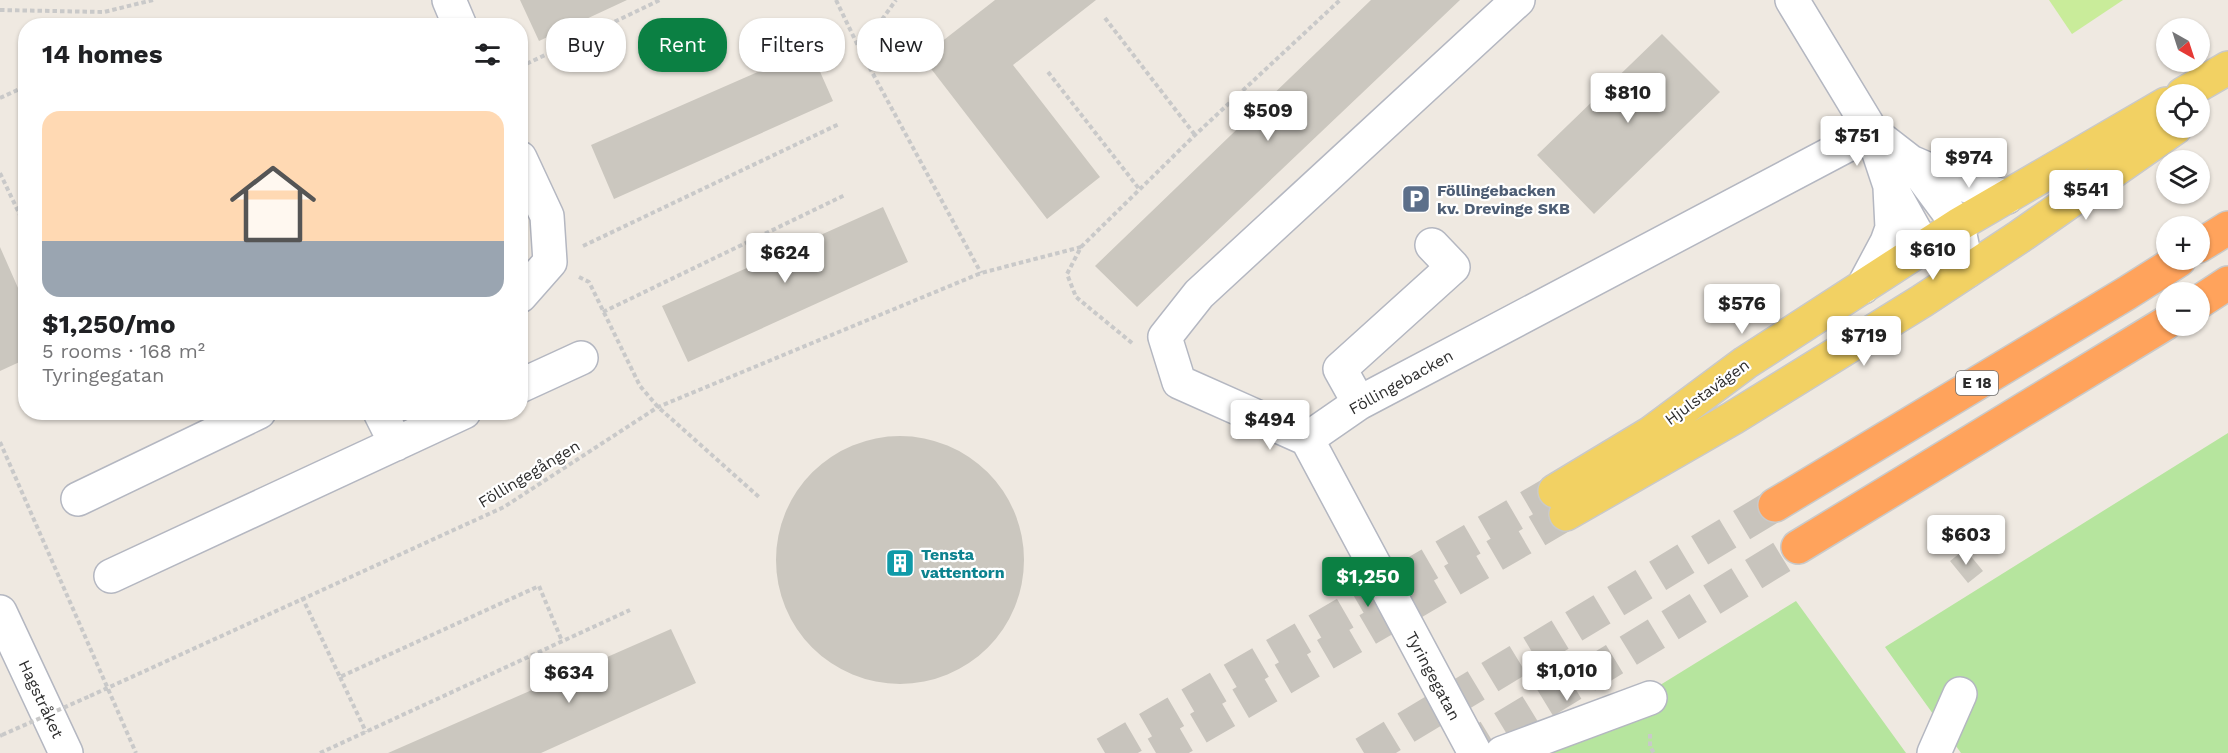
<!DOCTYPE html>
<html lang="en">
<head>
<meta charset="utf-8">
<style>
  :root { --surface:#fff; --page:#f2f2f2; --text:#202124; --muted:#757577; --accent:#0b8043 }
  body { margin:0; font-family:"Work Sans",sans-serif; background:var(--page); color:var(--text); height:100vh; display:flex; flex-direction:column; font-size:22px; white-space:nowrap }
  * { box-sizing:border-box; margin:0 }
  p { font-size:20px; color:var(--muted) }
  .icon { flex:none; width:33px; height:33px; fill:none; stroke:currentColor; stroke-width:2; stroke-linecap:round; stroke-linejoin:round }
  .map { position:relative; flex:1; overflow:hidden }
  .details { position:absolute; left:18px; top:18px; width:510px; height:402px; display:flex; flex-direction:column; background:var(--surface); border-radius:24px; box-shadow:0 2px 4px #0004 }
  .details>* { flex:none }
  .guide { position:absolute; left:546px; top:18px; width:570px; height:54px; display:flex; gap:12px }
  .needle { width:39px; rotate:141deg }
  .controls { position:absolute; left:2156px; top:18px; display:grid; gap:12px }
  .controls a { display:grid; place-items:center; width:54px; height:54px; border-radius:50%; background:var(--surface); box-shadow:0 2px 4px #0004; font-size:30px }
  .price { position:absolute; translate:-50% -51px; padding:0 14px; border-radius:6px; background:#fff; color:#222; font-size:20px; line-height:39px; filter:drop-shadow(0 2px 3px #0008) }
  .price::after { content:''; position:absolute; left:50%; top:36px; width:18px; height:14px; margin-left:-9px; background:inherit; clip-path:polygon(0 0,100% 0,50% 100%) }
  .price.active { background:var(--accent); color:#fff }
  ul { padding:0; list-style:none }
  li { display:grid; align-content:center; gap:12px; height:318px; padding:0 24px }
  li span { display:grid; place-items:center; height:186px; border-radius:18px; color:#555 }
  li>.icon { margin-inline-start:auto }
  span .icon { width:108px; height:108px; fill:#fffc; stroke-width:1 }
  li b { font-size:26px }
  h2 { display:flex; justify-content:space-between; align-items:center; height:72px; padding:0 24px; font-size:26px }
  .pill { padding:0 21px; border-radius:24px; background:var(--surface); box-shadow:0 2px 4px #0004; font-size:21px; line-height:54px }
  .pill.active { background:var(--accent); color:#fff }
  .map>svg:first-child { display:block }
</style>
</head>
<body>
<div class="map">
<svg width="2228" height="753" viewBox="0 0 2228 753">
  <rect width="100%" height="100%" fill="#efe9e1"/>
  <path fill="#b6e59e" d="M2228 433V753H1961L1885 647Z
    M1796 601 1906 753H1550Z"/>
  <path fill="#c9ec9a" d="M2049 0H2123L2072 34Z"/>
  <path fill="#cbc7bf" d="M520 0H627L539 41Z
    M995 0H1096L1013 65 1100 177 1047 219 922 57Z
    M1371 0H1460L1137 307 1095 266Z
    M1662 34 1720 92 1594 214 1537 155Z
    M810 49 833 101 614 199 591 145Z
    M883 207 908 262 688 362 662 306Z
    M0 247 26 306V359L0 371Z
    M776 560a124 124 0 1 1 248 0a124 124 0 1 1-248 0Z
    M1965 549 1983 571 1968 583 1950 561Z
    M671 629 696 683 541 753H388Z"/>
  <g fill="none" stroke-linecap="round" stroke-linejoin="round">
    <path stroke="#c8c4bd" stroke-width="33" stroke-dasharray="33 16" stroke-linecap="butt" d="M1105 753 1555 491
      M1156 753 1566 514"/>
    <path stroke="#c8c4bd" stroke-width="33" stroke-dasharray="33 16" stroke-linecap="butt" d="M1364 753 1775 505
      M1461 753 1798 547"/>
    <g stroke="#b4b7c1" stroke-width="36">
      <path id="minor" d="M449 0 460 26
        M1518 0 1199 294 1165 337 1179 382 1307 439 1359 403 1872 132
        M1792 0 1872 132 1890 186 1924 247 1967 271
        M1872 132 1912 163 1958 225 1964 254
        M520 158 547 216 550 262 520 296
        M1913 163 1964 185 2007 197
        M1863 287 1887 242 1892 228 1890 188
        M520 386 581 358
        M1359 403 1340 369 1453 267 1432 245
        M380 412 396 444
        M1307 439 1475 753
        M78 499 259 412
        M111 576 464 412
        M0 612 66 753
        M1502 753 1650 698
        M1934 753 1960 694"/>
    </g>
    <g stroke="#c9c9c9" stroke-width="36">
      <path id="major" d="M2183 94 2228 68
        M1555 491 1651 433 1745 363 1958 225 2166 104
        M1566 514 1733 418 1922 301 2019 237 2175 128"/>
    </g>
    <g stroke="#c9c9c9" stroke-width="36">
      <path id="highway" d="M2199 246 2228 228
        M2199 302 2228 283
        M1775 505 2127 293 2179 260
        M1798 547 2166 323"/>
    </g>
    <path stroke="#c9c9c9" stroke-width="4" stroke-dasharray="4.5 3" stroke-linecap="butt" d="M836 0 860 50 981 273
      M0 10 104 12 153 0
      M1105 18 1195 135
      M860 50 896 0
      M520 67 660 0
      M1048 72 1140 190
      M0 98 26 86
      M0 173 26 228
      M583 246 839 124
      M579 277 589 282 640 386 658 407 759 497
      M603 312 845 195
      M1132 343 1076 297 1067 274 1081 247 1195 135 1340 0
      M0 442 136 753
      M302 597 340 677 539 586 562 641
      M340 677 366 732
      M90 696 504 507 658 407 981 273 1081 247
      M1650 734V747L1654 753
      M0 736 2 735
      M320 753 630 610"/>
    <use href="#minor" stroke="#fff" stroke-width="33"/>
    <use href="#major" stroke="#f2d163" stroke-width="33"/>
    <use href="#highway" stroke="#ffa35c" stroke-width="33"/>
    <path stroke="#c9c9c9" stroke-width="4" stroke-dasharray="4.5 3" stroke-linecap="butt" d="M2 735 90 696"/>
  </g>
  <defs>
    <g id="parking-square" transform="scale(1.5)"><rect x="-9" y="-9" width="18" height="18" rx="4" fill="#5c6f8a" stroke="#fff"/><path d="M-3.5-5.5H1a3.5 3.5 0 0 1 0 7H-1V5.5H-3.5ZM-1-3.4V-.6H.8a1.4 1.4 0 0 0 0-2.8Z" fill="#fff"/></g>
    <g id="building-square" transform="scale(1.5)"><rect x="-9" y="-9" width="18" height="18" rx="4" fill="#0f9aa8" stroke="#fff"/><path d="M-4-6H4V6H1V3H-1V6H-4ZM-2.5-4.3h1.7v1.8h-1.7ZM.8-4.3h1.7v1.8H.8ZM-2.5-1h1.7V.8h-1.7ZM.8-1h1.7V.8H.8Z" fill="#fff"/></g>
  </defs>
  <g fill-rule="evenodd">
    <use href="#parking-square" x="1416" y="199"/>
    <use href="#building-square" x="900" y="563"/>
  </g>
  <g text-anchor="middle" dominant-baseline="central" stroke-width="4.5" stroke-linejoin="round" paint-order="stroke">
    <rect fill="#fff" stroke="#6d6d6d" stroke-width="1.5" x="1956" y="371" width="42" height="24" rx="4.5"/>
    <g font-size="15" font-weight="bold" fill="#2e2e2e">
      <text x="1977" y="383">E 18</text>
    </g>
    <g font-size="16" font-weight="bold" fill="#4e5e75" stroke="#fff" text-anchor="start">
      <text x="1437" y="190">Föllingebacken<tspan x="1437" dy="18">kv. Drevinge SKB</tspan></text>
    </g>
    <g font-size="16" fill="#2e2e2e" stroke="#fff">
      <text transform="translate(1401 382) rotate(-29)">Föllingebacken</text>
      <text transform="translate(1707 392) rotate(-36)">Hjulstavägen</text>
      <text transform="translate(529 474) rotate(-31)">Föllingegången</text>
      <text transform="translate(1433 676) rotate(62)">Tyringegatan</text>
      <text transform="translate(41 699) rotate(65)">Hagstråket</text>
    </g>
    <g font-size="16" font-weight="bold" fill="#0d838f" stroke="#fff" text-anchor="start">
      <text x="921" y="554">Tensta<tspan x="921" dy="18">vattentorn</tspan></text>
    </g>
  </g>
</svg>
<div class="controls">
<a><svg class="needle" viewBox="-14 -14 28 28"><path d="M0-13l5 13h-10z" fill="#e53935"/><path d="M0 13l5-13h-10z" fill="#757577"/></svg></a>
<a><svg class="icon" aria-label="locate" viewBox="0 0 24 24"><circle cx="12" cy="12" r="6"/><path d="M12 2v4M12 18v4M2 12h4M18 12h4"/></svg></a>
<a><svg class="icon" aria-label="layers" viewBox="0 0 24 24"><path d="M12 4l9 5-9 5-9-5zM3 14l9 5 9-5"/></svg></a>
<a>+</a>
<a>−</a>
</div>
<b class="price" style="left:1628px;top:124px">$810</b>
<b class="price" style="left:1268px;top:142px">$509</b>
<b class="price" style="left:1857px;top:167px">$751</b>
<b class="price" style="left:1969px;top:189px">$974</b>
<b class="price" style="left:2086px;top:221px">$541</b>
<b class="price" style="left:1933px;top:281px">$610</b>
<b class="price" style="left:785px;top:284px">$624</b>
<b class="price" style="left:1742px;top:335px">$576</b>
<b class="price" style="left:1864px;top:367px">$719</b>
<b class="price" style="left:1270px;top:451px">$494</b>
<b class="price" style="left:1966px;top:566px">$603</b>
<b class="price active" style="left:1368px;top:608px">$1,250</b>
<b class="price" style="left:1567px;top:702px">$1,010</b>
<b class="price" style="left:569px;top:704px">$634</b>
<div class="guide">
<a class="pill">Buy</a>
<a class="pill active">Rent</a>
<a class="pill">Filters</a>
<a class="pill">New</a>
</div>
<section class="details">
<h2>14 homes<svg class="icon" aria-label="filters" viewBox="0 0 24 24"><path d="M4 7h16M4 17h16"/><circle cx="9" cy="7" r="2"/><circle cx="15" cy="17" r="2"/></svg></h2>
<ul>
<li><span style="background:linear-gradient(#ffd9b3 70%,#9aa5b1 0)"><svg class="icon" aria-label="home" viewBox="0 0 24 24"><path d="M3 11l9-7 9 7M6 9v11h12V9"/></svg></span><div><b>$1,250/mo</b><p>5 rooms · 168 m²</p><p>Tyringegatan</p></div></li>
</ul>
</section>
</div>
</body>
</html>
